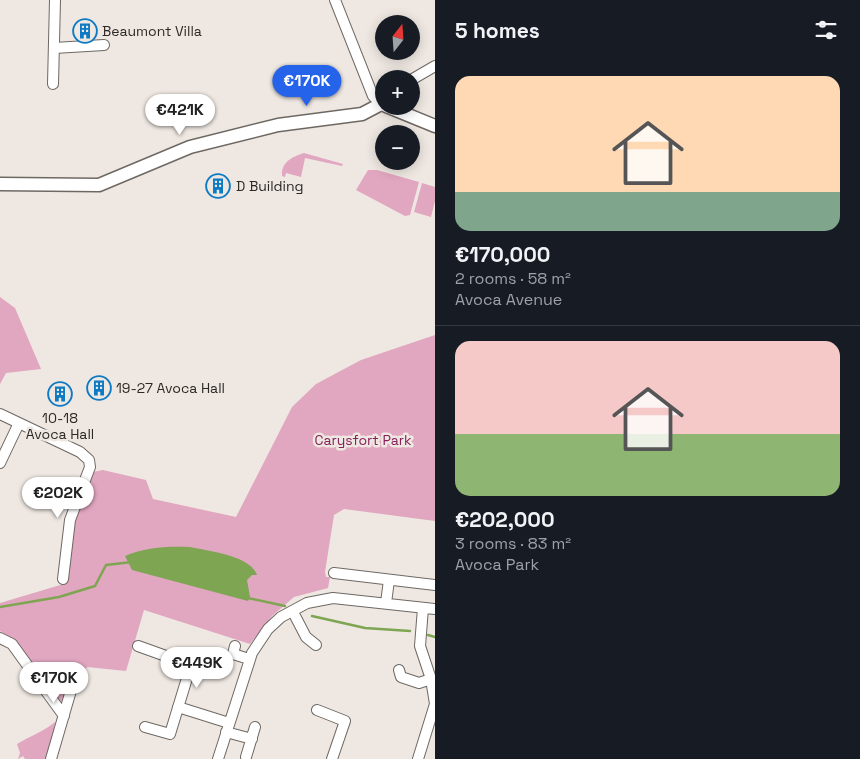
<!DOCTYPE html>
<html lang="en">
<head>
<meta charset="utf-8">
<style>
  :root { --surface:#171b24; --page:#242831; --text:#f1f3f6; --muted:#9ea1a6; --line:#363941; --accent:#2563eb }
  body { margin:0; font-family:"Space Grotesk",sans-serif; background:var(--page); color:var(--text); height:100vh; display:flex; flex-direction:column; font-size:19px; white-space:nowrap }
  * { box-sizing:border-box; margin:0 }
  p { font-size:16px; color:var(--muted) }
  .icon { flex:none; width:28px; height:28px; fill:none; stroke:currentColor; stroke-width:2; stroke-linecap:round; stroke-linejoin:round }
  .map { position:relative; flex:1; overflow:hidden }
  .panel { display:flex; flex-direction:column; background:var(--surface); width:425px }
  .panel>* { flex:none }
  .needle { width:32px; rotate:17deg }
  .buttons { position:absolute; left:375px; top:15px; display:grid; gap:10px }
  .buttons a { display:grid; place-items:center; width:45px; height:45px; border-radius:50%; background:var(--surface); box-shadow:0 2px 12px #0003; font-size:25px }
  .price { position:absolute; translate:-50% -42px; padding:0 11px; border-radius:18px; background:#fff; color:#222; font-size:16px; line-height:32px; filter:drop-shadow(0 1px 2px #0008) }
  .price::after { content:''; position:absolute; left:50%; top:30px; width:15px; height:11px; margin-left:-8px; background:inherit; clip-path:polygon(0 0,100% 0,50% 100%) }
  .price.current { background:var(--accent); color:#fff }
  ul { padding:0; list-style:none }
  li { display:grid; align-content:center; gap:10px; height:265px; padding:0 20px }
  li+li { border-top:1px solid var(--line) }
  li span { display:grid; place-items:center; height:155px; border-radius:15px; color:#555 }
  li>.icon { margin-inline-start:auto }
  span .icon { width:90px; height:90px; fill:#fffc; stroke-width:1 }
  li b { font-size:21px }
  h2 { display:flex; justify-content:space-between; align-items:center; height:60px; padding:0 20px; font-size:21px }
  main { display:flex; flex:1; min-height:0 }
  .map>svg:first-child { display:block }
</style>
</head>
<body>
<main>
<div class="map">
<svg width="435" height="759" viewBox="0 0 435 759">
  <rect width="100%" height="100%" fill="#efe8e2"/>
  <path fill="#e1a6c0" d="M304 153 343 164 342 166 305 158 301 177 286 173 285 177 282 176C281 162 292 157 304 153Z
    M368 170H377L419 182 410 215 405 216 356 190Z
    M422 183 435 187V201L431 217 414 212Z
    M0 297 15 308 41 369 6 373 0 384Z
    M435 335V521L344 509 334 515 325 572 326 577H330L328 588 294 597 272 616 250 644 144 610 126 671 87 667 75 683 64 679 61 689 66 695 64 701H57L17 643 0 631V603L67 583 74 522 93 472 103 470 146 480 153 499 236 517 292 407 316 384 361 360Z
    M55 722 54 732 47 759H25L23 756 18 759 20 753 17 744C30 736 43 732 55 722Z"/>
  <path fill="#7ea552" d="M190 547C209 551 251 556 257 575H252L247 580 250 597 248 601 132 570 125 556C146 547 167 546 190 547Z"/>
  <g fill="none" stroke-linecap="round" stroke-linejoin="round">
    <path stroke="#7ea552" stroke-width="2.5" d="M248 598 285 606
      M0 607 59 597 95 586 106 565 132 562
      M312 616 365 628 410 631
      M428 635 435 637"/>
    <g stroke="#6e6863" stroke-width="12">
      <path id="minor" d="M335 0 373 96 381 104 384 102
        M54 48 104 45
        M411 80 435 66
        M53 84 55 0
        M0 414 80 452 89 460 90 467 70 520 63 579
        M0 463 19 423
        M334 573 435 585
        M386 603 389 580
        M423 608 420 646 431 679
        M293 612 306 637 316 645
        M0 638 12 644 64 716
        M138 646 191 665 170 734 145 727
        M235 646 233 654 249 659
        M399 670 401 677 419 683 431 679 435 704 418 759
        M178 707 229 723
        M317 710 345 721 332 759
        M226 732 252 739
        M246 757 255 727
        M51 759 72 687
        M218 759 252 653 268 629 281 617 307 603 333 598 435 609"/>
    </g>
    <g stroke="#6e6863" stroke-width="15">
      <path id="tertiary" d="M386 106 435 126
        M0 184 99 185 190 147 278 125 362 114 381 104 384 105"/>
    </g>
    <use href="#minor" stroke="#fff" stroke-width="10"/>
    <use href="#tertiary" stroke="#fff" stroke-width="12"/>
  </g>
  <defs>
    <g id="building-ring" transform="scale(1.25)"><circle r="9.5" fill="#efe8e2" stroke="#0d7ac4" stroke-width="1.5"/><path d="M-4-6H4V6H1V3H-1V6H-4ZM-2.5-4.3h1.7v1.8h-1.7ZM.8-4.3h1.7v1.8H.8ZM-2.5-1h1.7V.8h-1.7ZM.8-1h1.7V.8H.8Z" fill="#0d7ac4"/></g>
  </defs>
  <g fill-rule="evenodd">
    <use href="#building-ring" x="85" y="31"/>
    <use href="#building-ring" x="218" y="186"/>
    <use href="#building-ring" x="99" y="388"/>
    <use href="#building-ring" x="60" y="394"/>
  </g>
  <g text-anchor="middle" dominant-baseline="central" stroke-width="5" stroke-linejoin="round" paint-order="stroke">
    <g font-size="14" fill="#2b2826" stroke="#efe8e2" text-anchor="start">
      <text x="102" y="31">Beaumont Villa</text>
      <text x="236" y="186">D Building</text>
      <text x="116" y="388">19-27 Avoca Hall</text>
      <text x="60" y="418" text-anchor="middle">10-18<tspan x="60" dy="16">Avoca Hall</tspan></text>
    </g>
    <g font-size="14" fill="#871f59" stroke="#efe8e2">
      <text x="363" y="440">Carysfort Park</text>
    </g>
  </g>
</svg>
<div class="buttons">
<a><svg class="needle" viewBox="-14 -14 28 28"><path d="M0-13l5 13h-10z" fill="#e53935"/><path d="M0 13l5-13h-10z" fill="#9ea1a6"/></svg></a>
<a>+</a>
<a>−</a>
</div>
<b class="price current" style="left:307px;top:107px">€170K</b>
<b class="price" style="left:180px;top:136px">€421K</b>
<b class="price" style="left:58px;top:519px">€202K</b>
<b class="price" style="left:197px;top:689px">€449K</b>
<b class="price" style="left:54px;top:704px">€170K</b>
</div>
<section class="panel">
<h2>5 homes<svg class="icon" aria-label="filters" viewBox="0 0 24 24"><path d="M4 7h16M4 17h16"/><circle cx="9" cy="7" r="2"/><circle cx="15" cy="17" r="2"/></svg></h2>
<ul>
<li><span style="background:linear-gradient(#ffd9b3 75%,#7fa58c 0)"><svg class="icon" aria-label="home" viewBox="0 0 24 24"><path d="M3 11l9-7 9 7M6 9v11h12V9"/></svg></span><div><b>€170,000</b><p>2 rooms · 58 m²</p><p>Avoca Avenue</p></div></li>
<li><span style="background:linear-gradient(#f6c9c9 60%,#8fb573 0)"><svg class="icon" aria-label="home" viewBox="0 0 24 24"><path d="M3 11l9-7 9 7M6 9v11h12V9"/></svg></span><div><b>€202,000</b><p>3 rooms · 83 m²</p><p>Avoca Park</p></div></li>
</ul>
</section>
</main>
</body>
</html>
